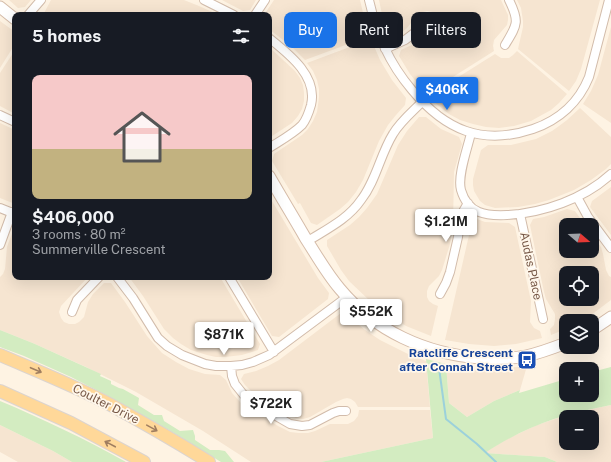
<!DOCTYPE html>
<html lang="en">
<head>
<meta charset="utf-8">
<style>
  :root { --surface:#171b24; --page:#242831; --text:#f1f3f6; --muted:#9ea1a6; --line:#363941; --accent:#1a73e8 }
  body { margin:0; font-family:"Public Sans",sans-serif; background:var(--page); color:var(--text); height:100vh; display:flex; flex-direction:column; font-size:15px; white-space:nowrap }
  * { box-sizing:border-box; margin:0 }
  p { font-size:13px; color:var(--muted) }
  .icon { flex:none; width:22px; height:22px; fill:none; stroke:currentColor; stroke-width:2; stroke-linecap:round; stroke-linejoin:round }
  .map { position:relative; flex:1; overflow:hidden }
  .details { position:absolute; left:12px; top:12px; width:260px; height:268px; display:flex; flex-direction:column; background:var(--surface); border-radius:8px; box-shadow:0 4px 16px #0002 }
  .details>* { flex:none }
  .hud { position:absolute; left:284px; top:12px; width:267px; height:36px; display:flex; gap:8px }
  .needle { width:26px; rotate:109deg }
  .tools { position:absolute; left:559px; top:218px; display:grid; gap:8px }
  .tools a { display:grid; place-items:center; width:40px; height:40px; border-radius:8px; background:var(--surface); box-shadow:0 4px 16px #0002; font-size:20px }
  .price { position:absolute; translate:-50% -34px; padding:0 9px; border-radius:4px; background:#fff; color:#222; font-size:13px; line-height:26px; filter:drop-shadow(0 1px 2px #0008) }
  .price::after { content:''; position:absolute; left:50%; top:24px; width:12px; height:9px; margin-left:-6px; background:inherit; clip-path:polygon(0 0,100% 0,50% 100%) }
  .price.current { background:var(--accent); color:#fff }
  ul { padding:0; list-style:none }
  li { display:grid; align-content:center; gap:8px; height:212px; padding:0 20px }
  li+li { border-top:1px solid var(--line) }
  li span { display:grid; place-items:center; height:124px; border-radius:8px; color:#555 }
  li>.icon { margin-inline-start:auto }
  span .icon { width:72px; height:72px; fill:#fffc; stroke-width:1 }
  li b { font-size:17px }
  h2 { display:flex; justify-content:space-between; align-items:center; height:48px; padding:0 20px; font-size:17px }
  .chip { padding:0 14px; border-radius:8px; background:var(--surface); box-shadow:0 4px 16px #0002; font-size:14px; line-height:36px }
  .chip.current { background:var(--accent); color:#fff }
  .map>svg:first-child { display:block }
</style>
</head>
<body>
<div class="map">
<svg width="611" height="462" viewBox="0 0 611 462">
  <rect width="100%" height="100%" fill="#fef3e3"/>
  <path fill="#f6e5d1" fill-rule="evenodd" d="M9 0H31L25 7 18 8Z
    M51 0H184L199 6 219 15H43Z
    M222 0H256L250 10 243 11Z
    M274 0H360L364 17 370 36 305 60 292 47 269 29V15H264Z
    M379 0H501L508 15V20L507 25 494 40 493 46 494 51 426 94 410 74 399 56 401 50 433 35 437 31 439 25V21L437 16 433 12 427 11 419 13 407 28 400 34 395 37 388 34 383 19Z
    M517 0H600L581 69 576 81 569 91 518 49 523 27V21L521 8Z
    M0 21 15 32V44L0 68Z
    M611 27V123L583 104 591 91 598 75Z
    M371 39 380 60 392 80 406 98 405 105 396 115 388 125 379 141 363 180 356 192 348 202 340 209 317 225 311 223 300 203 298 204 272 161 274 154 302 135 308 129 313 121 317 112 319 97V89L317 80 313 71 307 63Z
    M269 47 295 71 300 78 303 85 304 93V101L302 109 298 116 292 123 269 138Z
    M15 50V114L0 106V73Z
    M517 51 567 94 559 103 551 110 540 116 531 121 514 126 499 128 486 127 473 124 460 120 449 114 439 106 428 96 495 54 501 58H509L513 55Z
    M580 108 611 137V164L606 169 591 180 574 190 549 200 535 204 518 207 495 208 485 205 480 201 474 191 473 185V179L481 150 488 145H511L536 139 552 131 559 126 567 120Z
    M419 117H426L441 129 459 137 462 144 454 172 453 225 450 244 442 270 439 276 429 286 427 291V297L429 301 433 304 438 306 431 336 406 326 393 318 370 301 349 281 341 270 327 246V240L350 225 359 217 367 208 377 194 398 145 407 131Z
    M0 123 15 130V204L0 198Z
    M611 187V235L590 207 592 201Z
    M269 196 318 278 329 293 328 299 279 337 272 336 237 277H269Z
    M567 209 575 211 585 225H566V251H592V235L601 247 603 254 606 270 609 276 611 277V300L591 315 581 321H566V329L551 335 550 329 554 325 555 319V314L546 299 544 292 530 225 533 219 544 217ZM566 273H592V299H566Z
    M477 219 485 222 509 223 515 227 531 301 530 322 534 328 540 331 542 338 516 344 494 346 469 344 445 340 472 222Z
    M14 228H15V277H88L61 306 59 312 61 318 64 322 69 324H75L79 322 84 317 88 302 93 294 104 283H111L125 302 147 336 162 353 176 362 189 369 205 374 220 375 226 380 232 393 241 403 278 426 290 432 299 433H308L315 431 330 424H348L354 421 358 416 359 410H430L433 438 321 462H251L203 431 136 392 86 367 35 344 0 330V277L3 274 5 269 7 247Z
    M129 277H220L260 344 258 350 242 355 225 357H216L207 355 191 350 181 344 173 338 164 329 143 296Z
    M341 313 347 315 365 330 380 340 410 355 426 361 430 407H358L355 402 351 399 347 398 343 399 336 402 310 417 303 419 296 418 263 399 250 390 245 385 241 379 244 374 256 371 268 366 279 360Z
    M446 364 465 367 485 369 504 368 527 366 520 390 494 401 467 417 449 403Z
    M611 405V462H557L545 457 484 453 505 440 537 425 555 419 574 413ZM566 417H592V443H566Z
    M0 425 53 451 72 462H18L0 452Z"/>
  <path fill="#d3ecc1" d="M0 330 35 344 101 374 100 376 111 381V384L119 388 123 389 139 398 138 405 154 415H162L164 421 180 431 193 430 195 436V440L210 450H219L225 451 234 462H221L169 430 108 396 71 377 24 356 0 347Z
    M426 359 446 364 449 403 467 417 494 401 520 390 519 393 566 379V395H592V372L611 367V405C592 409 572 413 554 419 530 427 506 439 485 453L545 457 557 462H321L433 438Z
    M0 401C43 419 85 439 126 462H72L53 451 0 425Z"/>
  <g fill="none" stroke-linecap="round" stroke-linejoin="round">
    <path stroke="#9cd1db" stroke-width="2" d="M439 368 446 419 477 444 496 462"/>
    <g stroke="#d2bcab" stroke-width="10">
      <path id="street" d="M204 0 234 15
        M369 0C377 35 389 63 412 90 445 130 482 146 533 129 559 120 579 102 589 77L609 0
        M28 15 41 0
        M255 15 265 0
        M269 38C289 54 318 76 311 105 309 112 307 119 302 125 293 134 280 141 269 148
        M505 45C517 25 520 22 509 0
        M385 49 405 40 426 24
        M0 115 15 122
        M471 133C468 147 457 176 461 190 468 214 486 216 507 215 543 213 584 199 611 174
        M577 197 588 217 611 248
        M0 208 15 214
        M520 214 543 319
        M308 241C327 229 348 219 361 200 376 181 380 155 393 134 400 122 412 112 422 102
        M0 245 12 212
        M117 277 133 298 158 338 167 346 182 355 205 364 216 366H231L242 365 253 362 269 355 347 297
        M229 277 274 352
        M440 294 446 283 450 272 458 237 461 215 468 203
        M72 312 77 300 99 277
        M231 366 232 376 235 384 243 394 252 402 290 424 302 426 310 425 333 413 339 411H346"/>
    </g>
    <g stroke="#d5bca9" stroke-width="13">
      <path id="secondary" d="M0 7 15 19
        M269 176C281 197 294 218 306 239 317 256 327 274 340 289 375 331 426 354 480 358 496 359 511 359 526 356 540 353 553 348 566 343
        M592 330 611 317"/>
    </g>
    <g stroke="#dcd4cf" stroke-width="14">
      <path id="primary" d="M0 355C37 371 75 386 111 405 144 423 177 442 209 462
        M0 391 71 423 144 462"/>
    </g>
    <use href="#street" stroke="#fff" stroke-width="8"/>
    <use href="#secondary" stroke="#fff" stroke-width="11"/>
    <use href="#primary" stroke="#ffd899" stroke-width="12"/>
  </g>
  <defs><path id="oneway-shaft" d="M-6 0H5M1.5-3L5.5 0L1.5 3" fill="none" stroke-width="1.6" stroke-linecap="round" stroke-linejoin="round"/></defs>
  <g stroke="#a07e60">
    <use href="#oneway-shaft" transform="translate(36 370) rotate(23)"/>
    <use href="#oneway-shaft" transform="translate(152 428) rotate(29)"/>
    <use href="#oneway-shaft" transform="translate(110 444) rotate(-152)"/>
  </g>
  <defs>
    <g id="bus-square" transform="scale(1)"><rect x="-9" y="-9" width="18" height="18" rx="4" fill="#1a4fb4" stroke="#fff7eb"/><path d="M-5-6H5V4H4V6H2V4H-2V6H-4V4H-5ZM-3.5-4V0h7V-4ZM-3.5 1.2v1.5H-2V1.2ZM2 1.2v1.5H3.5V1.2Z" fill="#fff"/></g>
  </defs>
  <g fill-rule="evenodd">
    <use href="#bus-square" x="527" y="360"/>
  </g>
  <g text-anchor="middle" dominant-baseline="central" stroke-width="3.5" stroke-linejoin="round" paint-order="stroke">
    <g font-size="12" fill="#775847" stroke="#fff7eb">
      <text transform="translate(531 266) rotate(78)">Audas Place</text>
      <text transform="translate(106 404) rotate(27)">Coulter Drive</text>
    </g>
    <g font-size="12" font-weight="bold" fill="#164399" stroke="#fff7eb" text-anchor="end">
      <text x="513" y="353">Ratcliffe Crescent<tspan x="513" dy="14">after Connah Street</tspan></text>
    </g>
  </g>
</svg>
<div class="tools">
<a><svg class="needle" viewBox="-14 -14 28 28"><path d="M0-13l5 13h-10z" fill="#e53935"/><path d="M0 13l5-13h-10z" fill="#9ea1a6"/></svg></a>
<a><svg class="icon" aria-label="locate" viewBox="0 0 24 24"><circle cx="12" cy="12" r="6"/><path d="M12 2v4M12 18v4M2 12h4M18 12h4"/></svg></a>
<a><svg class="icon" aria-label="layers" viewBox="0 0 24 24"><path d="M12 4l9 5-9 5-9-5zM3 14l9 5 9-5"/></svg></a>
<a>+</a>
<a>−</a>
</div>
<b class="price current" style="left:447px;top:111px">$406K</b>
<b class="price" style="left:446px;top:243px">$1.21M</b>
<b class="price" style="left:371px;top:333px">$552K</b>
<b class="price" style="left:224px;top:356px">$871K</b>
<b class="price" style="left:271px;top:425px">$722K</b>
<div class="hud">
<a class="chip current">Buy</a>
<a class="chip">Rent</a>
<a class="chip">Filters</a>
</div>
<section class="details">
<h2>5 homes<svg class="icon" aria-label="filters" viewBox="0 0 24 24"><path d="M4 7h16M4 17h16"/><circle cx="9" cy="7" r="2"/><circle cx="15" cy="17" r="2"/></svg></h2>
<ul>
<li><span style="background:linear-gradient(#f6c9c9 60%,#c2b280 0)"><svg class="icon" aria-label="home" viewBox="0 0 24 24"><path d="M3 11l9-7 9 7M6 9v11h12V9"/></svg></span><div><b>$406,000</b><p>3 rooms · 80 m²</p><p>Summerville Crescent</p></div></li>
</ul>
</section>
</div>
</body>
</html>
